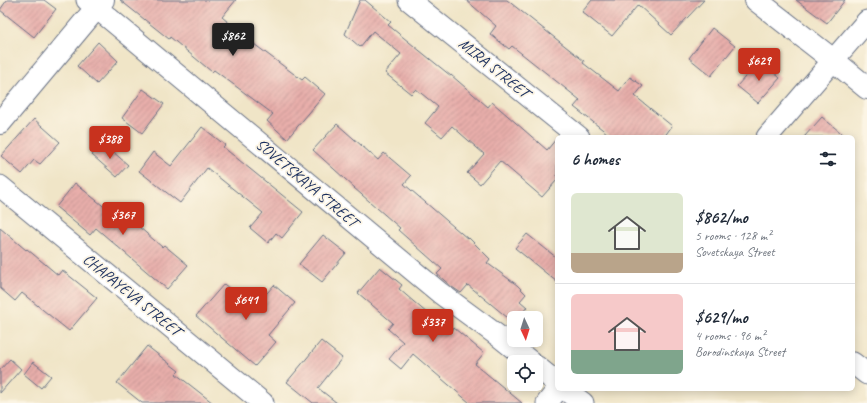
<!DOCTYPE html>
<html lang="en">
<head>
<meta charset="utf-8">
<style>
  :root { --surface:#fff; --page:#f6f6f7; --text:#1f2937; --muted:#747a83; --line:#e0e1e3; --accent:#c8321e }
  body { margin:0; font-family:Caveat,sans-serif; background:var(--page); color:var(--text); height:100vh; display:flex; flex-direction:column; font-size:15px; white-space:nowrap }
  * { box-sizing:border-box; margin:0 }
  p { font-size:13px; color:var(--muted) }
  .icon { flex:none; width:22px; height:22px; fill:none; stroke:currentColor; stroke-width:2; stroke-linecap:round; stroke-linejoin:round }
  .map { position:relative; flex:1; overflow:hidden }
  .drawer { position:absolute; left:555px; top:135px; width:300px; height:256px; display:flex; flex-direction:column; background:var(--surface); border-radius:6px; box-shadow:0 2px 10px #0003 }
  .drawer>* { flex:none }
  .needle { width:26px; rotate:176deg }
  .fabs { position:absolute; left:507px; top:311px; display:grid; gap:8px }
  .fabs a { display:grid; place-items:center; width:36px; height:36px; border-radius:6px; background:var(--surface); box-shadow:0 2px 10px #0003; font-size:20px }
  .price { position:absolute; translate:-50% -34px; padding:0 9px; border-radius:4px; background:var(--accent); color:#fff; font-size:13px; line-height:26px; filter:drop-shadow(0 1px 2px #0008) }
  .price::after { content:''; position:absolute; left:50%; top:24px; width:12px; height:9px; margin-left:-6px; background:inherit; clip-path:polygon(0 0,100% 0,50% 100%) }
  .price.current { background:#222; color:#fff }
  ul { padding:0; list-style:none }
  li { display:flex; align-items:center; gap:12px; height:100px; padding:0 16px }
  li+li { border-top:1px solid var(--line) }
  li span { display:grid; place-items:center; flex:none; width:112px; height:80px; border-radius:6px; color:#555 }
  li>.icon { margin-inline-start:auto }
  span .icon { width:48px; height:48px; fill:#fffc; stroke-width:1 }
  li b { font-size:17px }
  h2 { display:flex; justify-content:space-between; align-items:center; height:48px; padding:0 16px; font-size:17px }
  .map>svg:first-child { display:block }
</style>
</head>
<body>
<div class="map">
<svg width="867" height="403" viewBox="0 0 867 403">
  <defs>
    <pattern id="building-hatch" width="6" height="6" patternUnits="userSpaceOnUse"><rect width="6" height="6" fill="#e8aeaa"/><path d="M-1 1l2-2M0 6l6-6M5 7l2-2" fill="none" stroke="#bb8e8e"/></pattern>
  </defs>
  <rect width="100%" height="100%" fill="#fcf5e5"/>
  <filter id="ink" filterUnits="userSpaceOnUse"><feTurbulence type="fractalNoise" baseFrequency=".025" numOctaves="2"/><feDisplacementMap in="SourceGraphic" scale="8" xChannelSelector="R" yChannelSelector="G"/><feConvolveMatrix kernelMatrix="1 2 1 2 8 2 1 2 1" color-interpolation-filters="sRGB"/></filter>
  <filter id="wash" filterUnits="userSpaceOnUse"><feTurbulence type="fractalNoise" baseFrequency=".012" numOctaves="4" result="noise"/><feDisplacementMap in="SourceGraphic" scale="16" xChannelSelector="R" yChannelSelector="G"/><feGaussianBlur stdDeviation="0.9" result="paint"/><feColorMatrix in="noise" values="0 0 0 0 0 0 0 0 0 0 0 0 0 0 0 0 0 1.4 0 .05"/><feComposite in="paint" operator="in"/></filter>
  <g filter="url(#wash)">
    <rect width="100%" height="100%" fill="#f0e5c7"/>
    <g id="blocks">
      <path fill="url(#building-hatch)" d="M7 0H44L56 9 34 37 0 10Z
        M120 0H236L222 17 254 44 302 80 305 77 325 94 287 139 267 121 273 114 214 70 212 72 170 37 169 39Z
        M360 0H365L391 22 388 25 451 76V75L488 107 492 102 547 150 557 138V180L542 197 500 161 480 184 467 173 484 154 452 126 442 137 425 123 438 107 416 89 411 94 385 73 401 54 373 31 360 47 345 34Z
        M466 0H507L584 61 583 63 619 91 630 77 643 86 635 96 672 126 664 137H612L574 107 580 100 512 46 509 49 490 34 496 26Z
        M592 0H704L671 35 638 5 612 36 582 12Z
        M796 0H845L827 23Z
        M712 28 735 46 711 76 689 58Z
        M98 42 118 61 97 84 77 66Z
        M760 60 780 78 758 103 737 86Z
        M143 89 164 104 142 133 122 118Z
        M822 117 846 137H804Z
        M34 119 60 142 40 164 34 160 22 174 1 156Z
        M337 124 378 160 384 153 411 176 404 184 468 239 469 238 490 259 487 263 517 285 526 294 520 301 527 307 518 318H514V323L468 285 461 293 452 287 437 274 442 269 398 230 400 228 354 188H355L313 150Z
        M202 127 225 145 223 147 303 212 282 238 276 233 268 243 250 228 263 213 207 168 180 203 139 171 153 152 171 166Z
        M103 143 128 165 117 177 92 155Z
        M75 183 118 218 123 213 162 247 164 245 188 265 167 289 96 228 90 235 56 207Z
        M0 228 26 250 27 249 58 275 62 270 97 298 69 331 22 293 15 301 0 288Z
        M527 234 557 258V282L515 248Z
        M323 235 346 253 322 282 299 264Z
        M380 267 402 285 399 289 450 333 454 328 484 353 475 364 522 403H470L413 354 401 369 389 359 403 342 388 329 393 323 358 293Z
        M224 284 253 309 274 285 295 303 268 335 276 342 255 366 196 316Z
        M321 341 342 358 318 388 337 403H313L287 382Z
        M147 346 179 371 176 374 213 403H142L117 383Z
        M10 359 21 369 0 393V370Z
        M33 362 51 376 41 388 24 374Z"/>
    </g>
  </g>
  <g filter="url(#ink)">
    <use href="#blocks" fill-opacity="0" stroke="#666f83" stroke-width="1"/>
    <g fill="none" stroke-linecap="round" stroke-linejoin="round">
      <g stroke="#666f83" stroke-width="23">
        <path id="minor" d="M87 0 440 293 501 338 531 362
          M409 0 579 137
          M767 137 867 21
          M0 186 263 403
          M853 363 867 374
          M536 366 557 383
          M564 389 583 403
          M547 403 558 389"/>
      </g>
      <g stroke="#666f83" stroke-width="24">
        <path id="tertiary" d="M756 0 833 60 867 88
          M0 123 103 0"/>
      </g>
      <use href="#minor" stroke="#fff" stroke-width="21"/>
      <use href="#tertiary" stroke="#fff" stroke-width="22"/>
    </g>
  </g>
  <g text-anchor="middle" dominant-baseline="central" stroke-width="3.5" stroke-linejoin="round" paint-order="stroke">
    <g font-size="16" fill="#1b2f5e" stroke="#fcf5e5">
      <text transform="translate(494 68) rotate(39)">MIRA STREET</text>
      <text transform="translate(307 183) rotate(40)">SOVETSKAYA STREET</text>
      <text transform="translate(132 295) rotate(39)">CHAPAYEVA STREET</text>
    </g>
  </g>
</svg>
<div class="fabs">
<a><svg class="needle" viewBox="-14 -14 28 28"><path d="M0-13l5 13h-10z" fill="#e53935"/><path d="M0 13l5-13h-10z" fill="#747a83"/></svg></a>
<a><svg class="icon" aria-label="locate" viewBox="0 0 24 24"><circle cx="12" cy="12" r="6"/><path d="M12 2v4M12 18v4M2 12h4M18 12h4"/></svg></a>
</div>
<b class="price current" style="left:233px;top:57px">$862</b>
<b class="price" style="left:759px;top:82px">$629</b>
<b class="price" style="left:110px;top:160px">$388</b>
<b class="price" style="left:123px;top:236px">$367</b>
<b class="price" style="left:246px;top:321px">$641</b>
<b class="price" style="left:433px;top:343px">$337</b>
<section class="drawer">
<h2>6 homes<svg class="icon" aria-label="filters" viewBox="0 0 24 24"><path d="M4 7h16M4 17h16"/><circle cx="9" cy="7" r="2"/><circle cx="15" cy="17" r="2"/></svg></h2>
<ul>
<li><span style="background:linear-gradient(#dfe7d0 75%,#b9a48a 0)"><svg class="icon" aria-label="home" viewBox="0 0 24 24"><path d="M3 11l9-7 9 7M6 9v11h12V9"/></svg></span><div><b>$862/mo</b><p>5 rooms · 128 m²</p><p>Sovetskaya Street</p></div></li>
<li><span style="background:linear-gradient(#f6c9c9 70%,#7fa58c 0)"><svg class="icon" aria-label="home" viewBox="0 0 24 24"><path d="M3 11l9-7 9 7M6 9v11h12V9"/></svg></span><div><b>$629/mo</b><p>4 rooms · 96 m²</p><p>Borodinskaya Street</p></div></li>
</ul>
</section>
</div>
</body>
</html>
